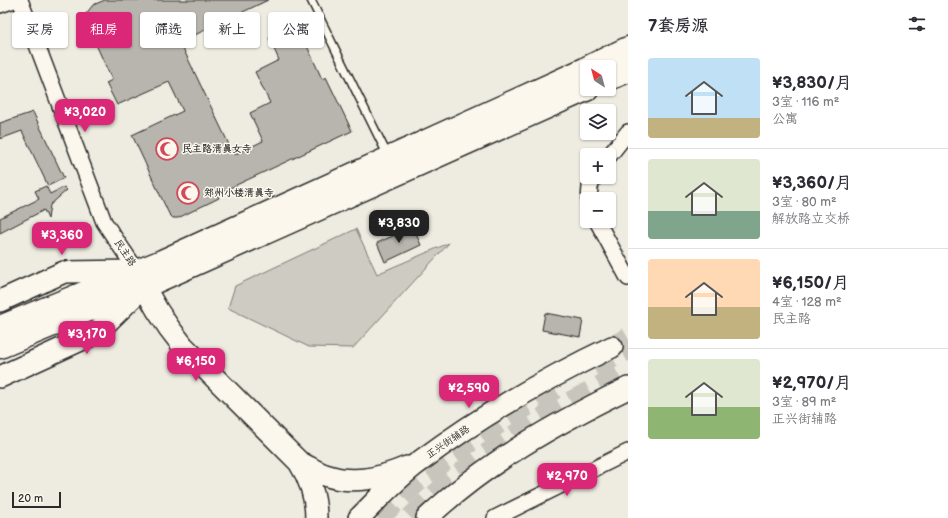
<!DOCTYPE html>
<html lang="zh">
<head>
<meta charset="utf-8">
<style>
  :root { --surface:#fff; --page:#f7f7f7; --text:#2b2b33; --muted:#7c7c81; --line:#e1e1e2; --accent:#db2777 }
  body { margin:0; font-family:"Balsamiq Sans","LXGW WenKai TC",sans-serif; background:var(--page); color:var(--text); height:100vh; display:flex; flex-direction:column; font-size:15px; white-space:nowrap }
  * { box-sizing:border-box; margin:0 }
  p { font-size:13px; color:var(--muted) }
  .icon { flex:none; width:22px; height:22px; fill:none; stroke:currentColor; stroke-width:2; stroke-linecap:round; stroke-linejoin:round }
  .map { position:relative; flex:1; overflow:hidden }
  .panel { display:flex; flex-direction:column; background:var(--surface); width:320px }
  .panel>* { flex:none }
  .guide { position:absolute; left:12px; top:12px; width:380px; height:36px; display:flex; gap:8px }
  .needle { width:26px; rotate:324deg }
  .tools { position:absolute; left:580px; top:60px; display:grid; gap:8px }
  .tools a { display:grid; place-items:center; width:36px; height:36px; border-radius:4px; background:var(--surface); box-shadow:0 1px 3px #0004; font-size:20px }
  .scale { position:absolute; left:12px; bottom:10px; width:49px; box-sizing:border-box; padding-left:4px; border:2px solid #2b2b2b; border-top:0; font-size:11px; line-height:14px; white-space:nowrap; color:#2b2b2b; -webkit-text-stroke:3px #fbf7ec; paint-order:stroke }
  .price { position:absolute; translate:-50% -34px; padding:0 9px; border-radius:8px; background:var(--accent); color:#fff; font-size:13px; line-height:26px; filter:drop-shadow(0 1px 2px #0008) }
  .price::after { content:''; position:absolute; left:50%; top:24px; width:12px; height:9px; margin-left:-6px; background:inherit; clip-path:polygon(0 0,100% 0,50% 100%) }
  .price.current { background:#222; color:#fff }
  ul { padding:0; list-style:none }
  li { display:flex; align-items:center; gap:12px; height:100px; padding:0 20px }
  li+li { border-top:1px solid var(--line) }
  li span { display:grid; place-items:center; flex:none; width:112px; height:80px; border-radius:4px; color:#555 }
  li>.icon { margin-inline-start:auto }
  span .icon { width:48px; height:48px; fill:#fffc; stroke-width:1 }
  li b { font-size:17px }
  h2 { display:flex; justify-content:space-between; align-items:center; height:48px; padding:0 20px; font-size:17px }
  .chip { padding:0 14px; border-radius:4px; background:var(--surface); box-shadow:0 1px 3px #0004; font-size:14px; line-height:36px }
  .chip.current { background:var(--accent); color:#fff }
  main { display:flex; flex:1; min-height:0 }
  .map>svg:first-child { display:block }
</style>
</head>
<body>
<main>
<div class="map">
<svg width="628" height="518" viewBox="0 0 628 518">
  <rect width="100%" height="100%" fill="#eeebe0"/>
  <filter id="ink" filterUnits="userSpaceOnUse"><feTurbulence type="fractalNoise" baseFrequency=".025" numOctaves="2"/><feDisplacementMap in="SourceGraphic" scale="8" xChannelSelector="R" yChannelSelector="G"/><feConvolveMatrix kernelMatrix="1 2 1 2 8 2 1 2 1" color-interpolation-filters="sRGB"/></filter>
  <g filter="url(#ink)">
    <path fill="#cecbc2" stroke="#7c7b76" d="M356 229 377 274 449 243 353 348 309 347 228 308 235 286Z"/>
    <path fill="#b8b5ae" stroke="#2b2b2b" d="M105 0H268L180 42 234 155 263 141 250 113 270 103 255 72 279 60 269 38 297 24 322 79 326 77 352 131 217 194 219 198 178 218H173L169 214 132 135 183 111 169 82 117 105 106 83 112 80 85 20V15L93 5Z
      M33 112 64 178 48 186 22 131 0 139V123Z
      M46 186 50 194 64 187 67 190 50 205 48 219 44 210 0 233V218L39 199 35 191Z
      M413 227 421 245 385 262 377 243Z
      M545 313 583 320 580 337 542 330Z"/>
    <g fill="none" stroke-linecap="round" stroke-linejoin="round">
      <path stroke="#c7c5bc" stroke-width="21" stroke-dasharray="21 10" stroke-linecap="butt" d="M612 347 628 338"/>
      <path stroke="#c7c5bc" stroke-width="22" stroke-dasharray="22 11" stroke-linecap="butt" d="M593 367 628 349
        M378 518 423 476 461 447 563 383
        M411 518C475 454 548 413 628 372"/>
      <g stroke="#2b2b2b" stroke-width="10">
        <path id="lane" d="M311 0 388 156"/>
      </g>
      <g stroke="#2b2b2b" stroke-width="18">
        <path id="street" d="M20 0 104 222 137 271
          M0 5 14 0
          M609 156 628 132
          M589 199 590 187 594 177
          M597 221 628 278
          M495 518 628 452"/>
      </g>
      <g stroke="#2b2b2b" stroke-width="24">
        <path id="secondary" d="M0 301 64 272 137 271C149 299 164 323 183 346L299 462C310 479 316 497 316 518
          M0 377 96 333 142 288
          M299 462C308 466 316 472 325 475 353 485 381 478 407 467
          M359 518C378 499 397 478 419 462 479 417 545 379 612 347
          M427 518C485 463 556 423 628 388"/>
      </g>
      <g stroke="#2b2b2b" stroke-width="25">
        <path id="primary" d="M588 67 628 48
          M609 79 628 71
          M0 327 162 261 587 68
          M0 347 144 287 588 89"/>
      </g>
      <use href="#lane" stroke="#fbf7ec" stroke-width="7"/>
      <use href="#street" stroke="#fbf7ec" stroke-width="15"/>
      <use href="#secondary" stroke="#fbf7ec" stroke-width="21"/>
      <use href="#primary" stroke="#fbf7ec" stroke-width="22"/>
    </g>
  </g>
  <defs>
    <g id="mosque-ring" transform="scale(1.15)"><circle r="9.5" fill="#fbf7ec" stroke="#d1495b" stroke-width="1.5"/><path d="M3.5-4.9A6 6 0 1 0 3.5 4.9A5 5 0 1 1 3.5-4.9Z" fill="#d1495b"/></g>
  </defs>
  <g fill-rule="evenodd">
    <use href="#mosque-ring" x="167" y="149"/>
    <use href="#mosque-ring" x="188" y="193"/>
  </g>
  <g text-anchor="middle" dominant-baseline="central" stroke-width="3" stroke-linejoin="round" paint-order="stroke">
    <g font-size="10" font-weight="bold" fill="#2b2b2b" stroke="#fbf7ec" text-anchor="start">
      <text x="182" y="149">民主路清真女寺</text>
      <text x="204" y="193">郑州小楼清真寺</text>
    </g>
    <g font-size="10" fill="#2b2b2b" stroke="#fbf7ec">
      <text transform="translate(125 253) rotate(56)">民主路</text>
      <text transform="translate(448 442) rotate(-34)">正兴街辅路</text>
    </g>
  </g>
</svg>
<div class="tools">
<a><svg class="needle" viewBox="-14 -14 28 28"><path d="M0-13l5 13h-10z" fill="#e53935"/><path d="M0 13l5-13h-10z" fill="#7c7c81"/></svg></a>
<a><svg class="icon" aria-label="layers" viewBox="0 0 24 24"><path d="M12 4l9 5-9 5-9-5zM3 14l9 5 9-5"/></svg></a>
<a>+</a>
<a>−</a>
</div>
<div class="scale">20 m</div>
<b class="price" style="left:85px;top:133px">¥3,020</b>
<b class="price current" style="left:399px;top:244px">¥3,830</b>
<b class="price" style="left:62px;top:256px">¥3,360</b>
<b class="price" style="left:87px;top:355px">¥3,170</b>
<b class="price" style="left:196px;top:382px">¥6,150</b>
<b class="price" style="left:469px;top:409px">¥2,590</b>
<b class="price" style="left:567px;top:497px">¥2,970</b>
<div class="guide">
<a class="chip">买房</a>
<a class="chip current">租房</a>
<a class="chip">筛选</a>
<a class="chip">新上</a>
<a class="chip">公寓</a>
</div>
</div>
<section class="panel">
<h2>7套房源<svg class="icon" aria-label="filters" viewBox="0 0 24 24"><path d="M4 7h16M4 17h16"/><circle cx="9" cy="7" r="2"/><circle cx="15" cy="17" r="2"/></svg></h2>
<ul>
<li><span style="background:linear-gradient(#bfe0f5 75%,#c2b280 0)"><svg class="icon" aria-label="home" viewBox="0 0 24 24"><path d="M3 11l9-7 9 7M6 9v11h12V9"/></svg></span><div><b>¥3,830/月</b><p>3室 · 116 m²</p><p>公寓</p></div></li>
<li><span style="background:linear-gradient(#dfe7d0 65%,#7fa58c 0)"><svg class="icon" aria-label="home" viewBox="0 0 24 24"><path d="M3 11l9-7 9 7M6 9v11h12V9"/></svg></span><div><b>¥3,360/月</b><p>3室 · 80 m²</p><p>解放路立交桥</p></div></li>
<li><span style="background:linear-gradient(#ffd9b3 60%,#c2b280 0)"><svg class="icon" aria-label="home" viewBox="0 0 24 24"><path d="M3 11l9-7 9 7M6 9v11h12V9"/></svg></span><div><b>¥6,150/月</b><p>4室 · 128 m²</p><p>民主路</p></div></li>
<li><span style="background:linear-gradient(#dfe7d0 60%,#8fb573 0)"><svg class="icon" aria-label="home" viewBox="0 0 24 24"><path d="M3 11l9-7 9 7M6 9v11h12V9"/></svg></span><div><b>¥2,970/月</b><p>3室 · 89 m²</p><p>正兴街辅路</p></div></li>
</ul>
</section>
</main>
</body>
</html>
